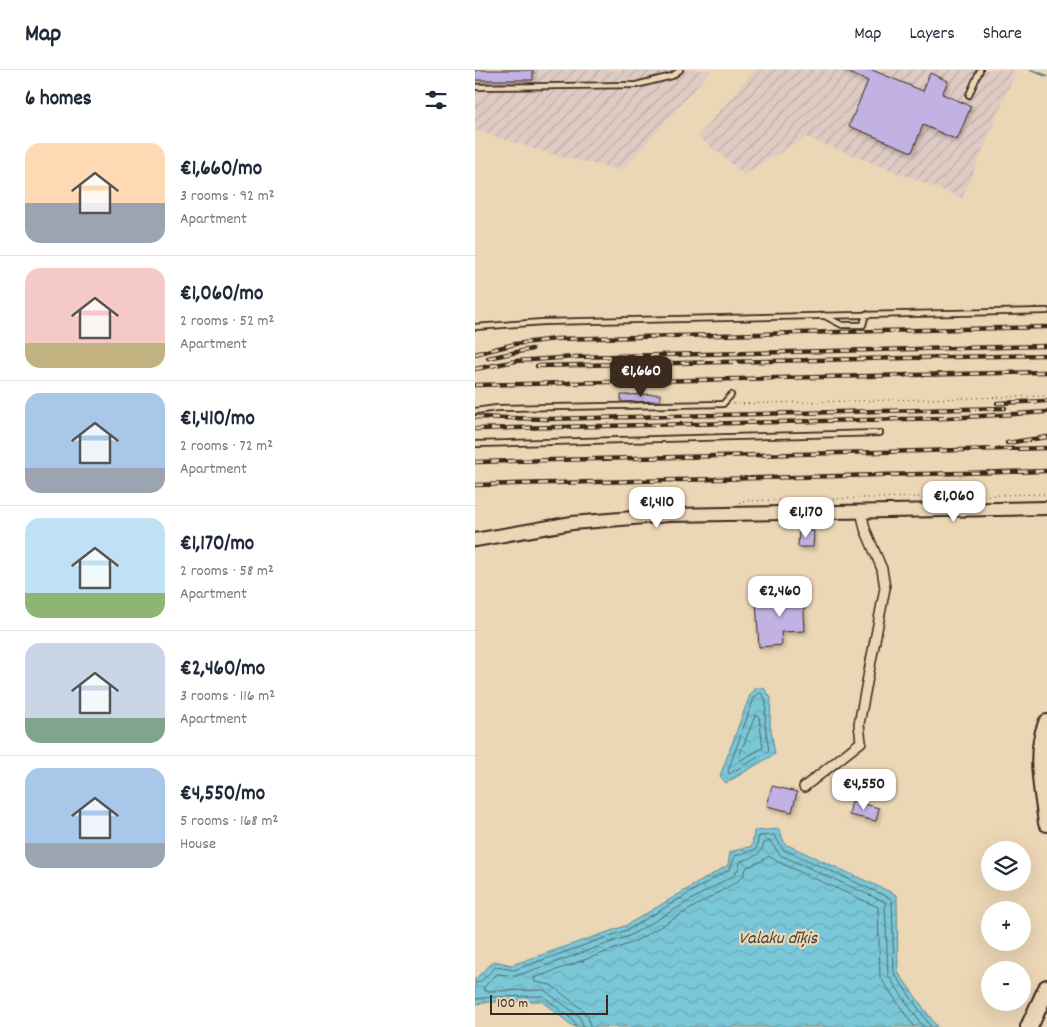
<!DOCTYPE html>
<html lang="en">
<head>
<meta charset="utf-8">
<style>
  :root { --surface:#fff; --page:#f6f6f7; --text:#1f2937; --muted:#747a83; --line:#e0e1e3; --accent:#3b2a1e }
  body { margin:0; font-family:Dekko,sans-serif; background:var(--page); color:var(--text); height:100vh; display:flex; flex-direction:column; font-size:19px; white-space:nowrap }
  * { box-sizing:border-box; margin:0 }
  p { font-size:16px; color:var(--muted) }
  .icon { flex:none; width:28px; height:28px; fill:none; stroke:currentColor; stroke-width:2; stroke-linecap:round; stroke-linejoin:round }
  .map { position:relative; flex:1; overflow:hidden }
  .drawer { display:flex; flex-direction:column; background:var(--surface); width:475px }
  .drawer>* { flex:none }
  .fabs { position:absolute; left:506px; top:771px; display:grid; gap:10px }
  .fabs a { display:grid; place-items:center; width:50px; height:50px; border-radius:50%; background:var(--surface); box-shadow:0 5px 20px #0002; font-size:25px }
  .scale { position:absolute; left:15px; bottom:12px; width:118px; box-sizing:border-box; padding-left:5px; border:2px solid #3b2a1e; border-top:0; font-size:14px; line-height:18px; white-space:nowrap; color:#3b2a1e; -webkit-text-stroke:4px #ebd6b5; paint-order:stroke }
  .price { position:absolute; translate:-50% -42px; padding:0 11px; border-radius:10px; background:#fff; color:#222; font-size:16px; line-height:32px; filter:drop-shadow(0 1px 2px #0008) }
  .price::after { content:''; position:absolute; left:50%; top:30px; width:15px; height:11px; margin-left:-8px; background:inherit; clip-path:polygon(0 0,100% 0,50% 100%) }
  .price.on { background:var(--accent); color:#fff }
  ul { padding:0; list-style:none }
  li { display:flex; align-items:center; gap:15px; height:125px; padding:0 25px }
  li+li { border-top:1px solid var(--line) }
  li span { display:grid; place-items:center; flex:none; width:140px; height:100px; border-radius:15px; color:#555 }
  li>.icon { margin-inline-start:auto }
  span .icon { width:60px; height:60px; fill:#fffc; stroke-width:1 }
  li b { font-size:21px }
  h2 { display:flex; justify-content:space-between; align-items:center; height:60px; padding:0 25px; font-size:21px }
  header { display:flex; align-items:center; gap:30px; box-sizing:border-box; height:70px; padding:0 25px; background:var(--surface); border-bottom:1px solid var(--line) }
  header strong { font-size:24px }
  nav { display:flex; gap:28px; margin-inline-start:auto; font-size:18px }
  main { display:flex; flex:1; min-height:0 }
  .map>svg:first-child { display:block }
</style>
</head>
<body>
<header>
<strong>Map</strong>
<nav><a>Map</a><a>Layers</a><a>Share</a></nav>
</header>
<main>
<section class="drawer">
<h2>6 homes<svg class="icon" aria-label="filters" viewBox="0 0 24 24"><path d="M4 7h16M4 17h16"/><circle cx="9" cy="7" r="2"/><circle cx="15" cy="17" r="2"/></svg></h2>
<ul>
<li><span style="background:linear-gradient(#ffd9b3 60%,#9aa5b1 0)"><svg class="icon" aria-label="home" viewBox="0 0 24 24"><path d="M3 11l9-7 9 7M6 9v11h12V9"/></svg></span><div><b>€1,660/mo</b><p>3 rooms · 92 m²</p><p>Apartment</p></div></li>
<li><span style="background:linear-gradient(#f6c9c9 75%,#c2b280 0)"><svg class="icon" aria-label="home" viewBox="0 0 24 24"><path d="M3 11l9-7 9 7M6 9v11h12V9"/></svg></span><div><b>€1,060/mo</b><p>2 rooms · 52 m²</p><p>Apartment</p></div></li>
<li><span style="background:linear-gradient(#a9c7e8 75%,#9aa5b1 0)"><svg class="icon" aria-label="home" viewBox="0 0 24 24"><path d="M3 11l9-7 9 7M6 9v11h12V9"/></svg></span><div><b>€1,410/mo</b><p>2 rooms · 72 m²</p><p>Apartment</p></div></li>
<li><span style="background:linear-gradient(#bfe0f5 75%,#8fb573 0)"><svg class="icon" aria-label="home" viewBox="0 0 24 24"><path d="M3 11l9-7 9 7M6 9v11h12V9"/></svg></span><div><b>€1,170/mo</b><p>2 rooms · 58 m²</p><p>Apartment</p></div></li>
<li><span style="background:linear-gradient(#c9d6e8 75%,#7fa58c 0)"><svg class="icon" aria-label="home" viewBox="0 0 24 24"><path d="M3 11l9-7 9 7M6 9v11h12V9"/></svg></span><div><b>€2,460/mo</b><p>3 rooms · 116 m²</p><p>Apartment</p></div></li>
<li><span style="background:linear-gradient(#a9c7e8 75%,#9aa5b1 0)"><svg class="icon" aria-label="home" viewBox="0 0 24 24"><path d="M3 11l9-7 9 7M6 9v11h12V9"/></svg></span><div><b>€4,550/mo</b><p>5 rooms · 168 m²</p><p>House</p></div></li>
</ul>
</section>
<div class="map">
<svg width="572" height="957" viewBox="0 0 572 957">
  <defs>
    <pattern id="industrial-furrows" width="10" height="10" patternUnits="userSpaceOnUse" patternTransform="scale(1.25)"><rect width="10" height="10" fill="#decbc3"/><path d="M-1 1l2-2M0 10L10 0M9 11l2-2" fill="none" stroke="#bfaea7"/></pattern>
    <pattern id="water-waves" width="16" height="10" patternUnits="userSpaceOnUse" patternTransform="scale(1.25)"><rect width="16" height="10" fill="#7ac7d8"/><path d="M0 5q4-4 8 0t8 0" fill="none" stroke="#6aabb9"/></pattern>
    <filter id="shadow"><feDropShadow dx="1.5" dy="2.5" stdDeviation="2.5" flood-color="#0004"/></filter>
  </defs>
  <rect width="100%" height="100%" fill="#ebd6b5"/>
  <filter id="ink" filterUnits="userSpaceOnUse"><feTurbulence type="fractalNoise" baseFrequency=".02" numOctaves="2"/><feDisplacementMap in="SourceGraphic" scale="10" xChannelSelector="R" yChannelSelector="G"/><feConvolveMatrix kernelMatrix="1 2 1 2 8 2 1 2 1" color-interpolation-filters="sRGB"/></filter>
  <g filter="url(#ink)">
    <path fill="url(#industrial-furrows)" d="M0 0H236L147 100 83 86 0 60Z
      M280 0H537L541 2 487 128 331 67 269 104 223 66Z"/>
    <path fill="url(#water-waves)" stroke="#61888e" d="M281 618H289L296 628 295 654 300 684 251 713 245 706 275 625Z
      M304 759 310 774 422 825 423 902 462 957H99L66 931 16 932 0 934V909L19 891 37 895 150 856 253 795 255 782 277 776 279 761Z"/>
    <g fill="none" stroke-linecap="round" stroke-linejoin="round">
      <path stroke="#546968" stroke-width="1" d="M286 623 291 630 290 655 294 681 254 704 253 701 279 628 283 624Z
        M281 645 284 647 288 678 266 690 264 687Z
        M0 913 5 912 21 897 39 900 152 860 255 799 260 786 281 779 284 766 299 765 308 779 417 829 419 903 456 957
        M0 929 16 927 68 926 99 951 101 957
        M108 957 107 952 104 946 69 920 10 921 8 918 22 904 41 906 154 866 259 805 263 799 266 791C278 787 286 786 289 773L295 771 305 785 410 832 413 905 448 957
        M115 957 113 947 108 940 76 915 60 912 59 908 159 872 263 811 268 806 272 797 285 792 294 786 303 792 403 837 405 907 439 957"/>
      <path stroke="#61888e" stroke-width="2.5" d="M556 0 572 6"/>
    </g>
    <path fill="#c1b2e3" stroke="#3b2a1e" filter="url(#shadow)" d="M0 0H58V10H0Z
      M367 0H397L448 21 455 3 473 11 467 24 496 36 482 70 448 55 437 82 374 56 393 11Z
      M185 324V331L146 332V325Z
      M324 460 339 461 338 477H323Z
      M328 522 330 561 306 562 307 575 284 577 281 531 308 529V523Z
      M297 716 322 722 317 742 292 736Z
      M377 731 404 738 401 751 374 745Z"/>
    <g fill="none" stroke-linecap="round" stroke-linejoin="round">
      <g stroke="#3b2a1e" stroke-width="8">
        <path id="lane" d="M0 17 161 15 197 6 205 0
          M494 25 505 0
          M348 245 367 255H388L391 244
          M0 257 68 252 572 241
          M0 341 22 338 248 334 256 325
          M0 374 405 363"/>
      </g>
      <g stroke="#3b2a1e" stroke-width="12">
        <path id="street" d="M329 717 386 672 384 654 410 518 407 499 390 459 386 441"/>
      </g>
      <g stroke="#3b2a1e" stroke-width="16">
        <path id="secondary" d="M0 470 97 453 194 445 572 438"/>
      </g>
      <g stroke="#3b2a1e" stroke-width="20">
        <path id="highway" d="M572 653C559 684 568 720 572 753
          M554 957 572 918"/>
      </g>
      <path stroke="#3b2a1e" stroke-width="1" stroke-dasharray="1 4" stroke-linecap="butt" d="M258 334 572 326
        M265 433V431L572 424"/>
      <use href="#lane" stroke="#ebd6b5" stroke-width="4.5"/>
      <use href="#street" stroke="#ebd6b5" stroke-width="9"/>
      <use href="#secondary" stroke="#ebd6b5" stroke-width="12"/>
      <use href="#highway" stroke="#ebd6b5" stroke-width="16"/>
      <g stroke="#3b2a1e" stroke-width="4.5">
        <path id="rail" d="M0 284 40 274 80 269 572 257
          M13 288 57 279
          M62 296 572 285
          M0 299 41 291 100 287 572 276
          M0 315 572 302
          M522 333 572 331
          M0 347 72 349 530 338
          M0 359 473 348 572 342
          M532 373 572 367
          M0 392 572 378
          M0 415 572 401"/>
      </g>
      <use href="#rail" stroke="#ebd6b5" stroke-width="2.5" stroke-dasharray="8" stroke-linecap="butt"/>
    </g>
  </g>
  <g text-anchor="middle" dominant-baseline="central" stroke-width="4.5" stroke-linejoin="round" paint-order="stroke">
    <g font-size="18" font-style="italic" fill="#44423a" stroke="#ebd6b5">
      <text x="303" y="869">Valaku dīķis</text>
    </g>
  </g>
</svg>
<div class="fabs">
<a><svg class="icon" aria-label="layers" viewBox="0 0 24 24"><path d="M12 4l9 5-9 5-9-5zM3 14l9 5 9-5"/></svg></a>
<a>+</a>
<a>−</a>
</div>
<div class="scale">100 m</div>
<b class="price on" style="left:166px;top:328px">€1,660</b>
<b class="price" style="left:479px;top:453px">€1,060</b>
<b class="price" style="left:182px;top:459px">€1,410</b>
<b class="price" style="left:331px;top:469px">€1,170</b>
<b class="price" style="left:305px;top:548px">€2,460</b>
<b class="price" style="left:389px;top:741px">€4,550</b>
</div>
</main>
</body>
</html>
